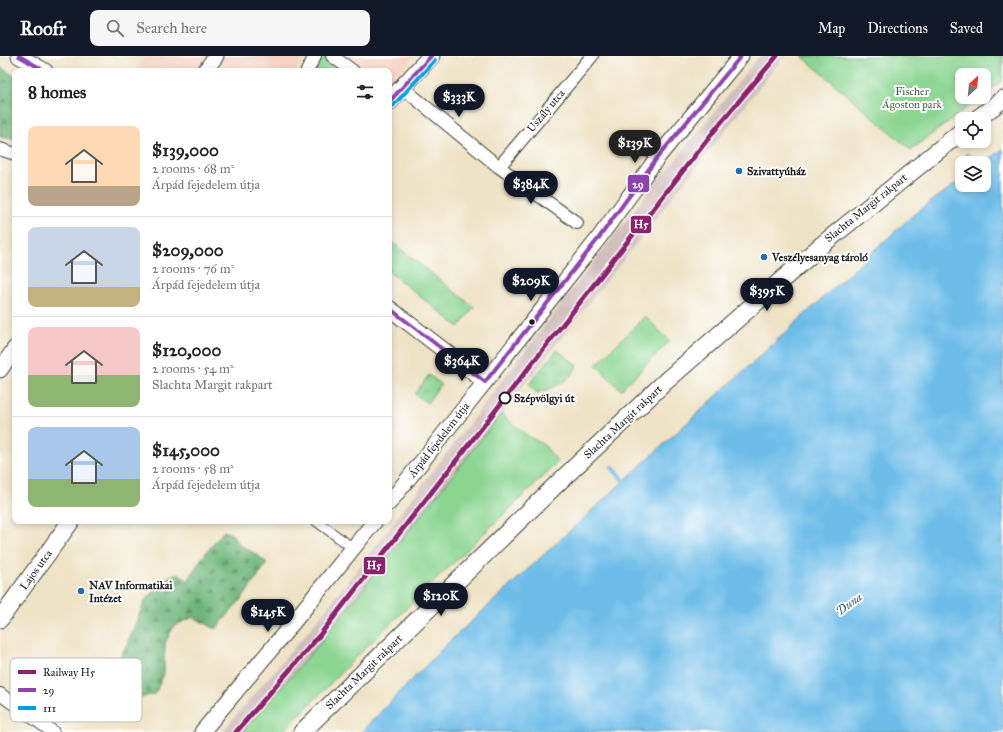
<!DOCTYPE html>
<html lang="en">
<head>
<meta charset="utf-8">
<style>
  :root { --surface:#fff; --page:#f6f6f6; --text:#222; --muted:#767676; --line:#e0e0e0; --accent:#111827 }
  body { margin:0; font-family:"IM FELL Great Primer",serif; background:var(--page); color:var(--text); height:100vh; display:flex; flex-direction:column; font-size:15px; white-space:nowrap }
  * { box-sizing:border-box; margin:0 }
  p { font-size:13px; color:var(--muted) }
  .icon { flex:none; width:22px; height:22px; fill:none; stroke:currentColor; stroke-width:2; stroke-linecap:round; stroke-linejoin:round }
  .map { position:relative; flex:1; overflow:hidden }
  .details { position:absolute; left:12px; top:12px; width:380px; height:456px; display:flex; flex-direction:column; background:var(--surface); border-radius:8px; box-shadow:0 2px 6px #0003 }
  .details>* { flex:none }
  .needle { width:26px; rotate:26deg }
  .controls { position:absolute; left:955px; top:12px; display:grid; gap:8px }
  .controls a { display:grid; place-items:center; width:36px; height:36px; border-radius:8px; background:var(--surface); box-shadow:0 2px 6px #0003; font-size:20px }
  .price { position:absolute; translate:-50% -34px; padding:0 9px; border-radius:14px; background:var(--accent); color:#fff; font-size:13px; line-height:26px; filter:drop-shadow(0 1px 2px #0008) }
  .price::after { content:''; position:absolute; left:50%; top:24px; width:12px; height:9px; margin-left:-6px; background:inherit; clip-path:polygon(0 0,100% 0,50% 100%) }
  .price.current { background:#222; color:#fff }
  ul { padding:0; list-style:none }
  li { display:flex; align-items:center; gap:12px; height:100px; padding:0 16px }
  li+li { border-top:1px solid var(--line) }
  li span { display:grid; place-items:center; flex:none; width:112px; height:80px; border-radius:8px; color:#555 }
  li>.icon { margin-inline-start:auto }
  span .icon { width:48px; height:48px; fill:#fffc; stroke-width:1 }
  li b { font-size:17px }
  h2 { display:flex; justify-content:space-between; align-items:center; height:48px; padding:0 16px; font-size:17px }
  header { display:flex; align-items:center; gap:24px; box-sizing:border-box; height:56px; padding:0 20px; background:var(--accent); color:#fff }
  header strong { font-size:19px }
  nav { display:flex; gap:22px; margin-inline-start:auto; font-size:14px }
  .search { width:280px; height:36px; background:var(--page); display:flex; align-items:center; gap:10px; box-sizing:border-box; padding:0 14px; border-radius:8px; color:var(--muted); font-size:15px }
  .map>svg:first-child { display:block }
</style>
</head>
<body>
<header>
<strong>Roofr</strong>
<div class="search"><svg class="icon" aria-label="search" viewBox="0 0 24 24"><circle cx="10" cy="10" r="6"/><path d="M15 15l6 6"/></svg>Search here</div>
<nav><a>Map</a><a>Directions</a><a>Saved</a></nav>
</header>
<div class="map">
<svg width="1003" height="676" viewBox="0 0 1003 676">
  <defs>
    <pattern id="grass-tufts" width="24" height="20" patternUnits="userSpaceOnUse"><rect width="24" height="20" fill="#8bd591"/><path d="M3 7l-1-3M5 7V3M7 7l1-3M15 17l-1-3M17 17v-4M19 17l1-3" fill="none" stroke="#77b67c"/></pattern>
    <pattern id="forest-firs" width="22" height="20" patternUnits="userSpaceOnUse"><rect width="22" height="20" fill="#70b67b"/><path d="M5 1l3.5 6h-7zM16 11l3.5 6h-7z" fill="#5b9364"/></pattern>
  </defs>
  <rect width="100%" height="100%" fill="#fff"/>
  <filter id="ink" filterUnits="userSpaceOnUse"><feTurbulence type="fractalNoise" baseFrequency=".025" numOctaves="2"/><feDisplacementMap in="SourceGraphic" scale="8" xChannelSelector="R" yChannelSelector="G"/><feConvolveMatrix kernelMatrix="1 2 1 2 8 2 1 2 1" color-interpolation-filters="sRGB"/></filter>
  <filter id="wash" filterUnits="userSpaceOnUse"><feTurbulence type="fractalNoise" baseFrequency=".012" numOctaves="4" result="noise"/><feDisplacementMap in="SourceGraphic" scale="16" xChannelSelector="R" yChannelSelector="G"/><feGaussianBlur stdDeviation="0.9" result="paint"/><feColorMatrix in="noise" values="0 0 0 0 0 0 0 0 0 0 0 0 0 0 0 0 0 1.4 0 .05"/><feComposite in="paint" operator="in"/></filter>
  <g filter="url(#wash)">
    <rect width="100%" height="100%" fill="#efe3c6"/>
    <path fill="#f6d2c4" d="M146 0H304L295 15H136Z
      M344 0H414L389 30V15H366Z"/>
    <path fill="#d1bfbe" d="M759 0H787L781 4 324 582 243 676H222L310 573 363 506 514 309 663 117 666 116Z"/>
    <path fill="url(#grass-tufts)" stroke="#547856" d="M557 294 577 309C571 326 553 332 537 337L529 328Z
      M429 319 441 328 427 347 415 338Z"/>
    <path fill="url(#forest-firs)" stroke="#46694c" d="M0 11 15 20V83L0 81Z
      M224 475 233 479 237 486 245 492 256 498 267 507 244 540 216 573 193 561 174 570 165 587 164 618 155 638 139 642 119 629 115 610 127 588 145 545 168 521 179 517 188 525 201 503Z"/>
    <path fill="#8bd591" stroke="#547856" d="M325 0H326L348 15H310L318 1Z
      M802 0H1003V24L984 39V19H962V41H981L911 94Z
      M389 184 474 251 459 271 389 216Z
      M645 260 670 285 621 334 596 309Z
      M501 358 528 380 544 389 558 406 358 599 283 676H243L324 582Z"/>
    <path fill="#6ebde9" stroke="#456c82" d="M1003 93V676H361L449 586 913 159 962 123V129H984V107Z"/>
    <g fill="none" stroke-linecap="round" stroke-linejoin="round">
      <path stroke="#6ebde9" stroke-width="4.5" d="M967 99 974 107
        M612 411 628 430"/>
    </g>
  </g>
  <g filter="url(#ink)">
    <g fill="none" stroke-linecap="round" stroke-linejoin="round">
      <g stroke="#3c3a36" stroke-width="11">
        <path id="pedestrian" d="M316 465 353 492"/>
      </g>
      <g stroke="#3c3a36" stroke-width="14">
        <path id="minor" d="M332 0 353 15
          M307 15 315 0
          M403 32 499 111 577 167
          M0 93 15 98
          M499 111 592 0
          M0 638 53 676"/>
      </g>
      <g stroke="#3c3a36" stroke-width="17">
        <path id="tertiary" d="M19 0 45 15
          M205 15 216 0
          M389 252 485 326
          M0 314 15 292
          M389 447 598 183 657 102 741 0
          M202 676 283 579 375 465"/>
      </g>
      <g stroke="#3c3a36" stroke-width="19">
        <path id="secondary" d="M389 46 431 0
          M977 63 1003 43
          M0 563 71 465
          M302 676 560 425 666 325 823 188 962 75"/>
      </g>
      <use href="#pedestrian" stroke="#fff" stroke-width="9"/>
      <use href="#minor" stroke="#fff" stroke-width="12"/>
      <use href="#tertiary" stroke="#fff" stroke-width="15"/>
      <use href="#secondary" stroke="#fff" stroke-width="17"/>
      <g stroke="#fff" stroke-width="7">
        <path id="bus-1" d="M19 0 45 15
          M389 46 431 0
          M389 252 485 326 598 183 657 102 741 0"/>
      </g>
      <g stroke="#fff" stroke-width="7">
        <path id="bus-2" d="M393 50 435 4"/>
      </g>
      <use href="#bus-1" stroke="#8e44ad" stroke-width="4"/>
      <use href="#bus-2" stroke="#009ee3" stroke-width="4"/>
      <g stroke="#fff" stroke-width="8">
        <path id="rail-1" d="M236 676 319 580 718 70 777 0"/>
      </g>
      <use href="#rail-1" stroke="#8a236c" stroke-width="5"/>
    </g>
  </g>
  <g fill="#1f6fb2" stroke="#fff" stroke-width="1.5">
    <circle cx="739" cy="115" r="4"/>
    <circle cx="764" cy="201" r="4"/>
    <circle cx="81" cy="535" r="4"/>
  </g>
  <circle fill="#1c1c1c" stroke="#fff" stroke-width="1.5" cx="532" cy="266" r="3.5"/>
  <circle fill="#fff" stroke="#1c1c1c" stroke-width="2" cx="505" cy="342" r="5.5"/>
  <g text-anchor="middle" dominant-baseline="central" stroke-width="4" stroke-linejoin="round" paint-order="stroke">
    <g font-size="11" fill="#435d45" stroke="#fff">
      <text x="912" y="35">Fischer<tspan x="912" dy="13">Ágoston park</tspan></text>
    </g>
    <g font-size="11" fill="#1c1c1c" stroke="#fff">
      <text transform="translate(546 55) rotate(-50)">Uszály utca</text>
      <text transform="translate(866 152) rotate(-39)">Slachta Margit rakpart</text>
      <text transform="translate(623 366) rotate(-43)">Slachta Margit rakpart</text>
      <text transform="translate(439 384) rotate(-52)">Árpád fejedelem útja</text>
      <text transform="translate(36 514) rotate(-54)">Lajos utca</text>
      <text transform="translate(364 616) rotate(-44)">Slachta Margit rakpart</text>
    </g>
    <g font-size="11" font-weight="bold" fill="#1c1c1c" stroke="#fff" text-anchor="start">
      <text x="747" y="115">Szivattyúház</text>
      <text x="772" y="201">Veszélyesanyag tároló</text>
      <text x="89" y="529">NAV Informatikai<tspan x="89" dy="13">Intézet</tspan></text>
    </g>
    <g font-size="11" font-weight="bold" fill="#1c1c1c" stroke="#fff" text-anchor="start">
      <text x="514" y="342">Szépvölgyi út</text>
    </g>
    <g font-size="12" font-style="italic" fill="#3d5c6e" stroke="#fff">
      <text transform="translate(849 548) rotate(-36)">Duna</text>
    </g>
  </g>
  <rect x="10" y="602" width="132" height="64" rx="6" fill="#fff" stroke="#bbb" stroke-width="1"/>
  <rect x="18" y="614" width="18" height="4" fill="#8a236c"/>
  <rect x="18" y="632" width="18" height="4" fill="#8e44ad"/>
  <rect x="18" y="650" width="18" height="4" fill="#009ee3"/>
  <g font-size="11" fill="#1c1c1c">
    <text x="43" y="620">Railway H5</text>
    <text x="43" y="638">29</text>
    <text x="43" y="656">111</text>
  </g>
  <g stroke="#fff" stroke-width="1.5">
    <rect x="627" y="118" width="23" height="19" rx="4" fill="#8e44ad"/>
    <rect x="630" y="159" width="22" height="19" rx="4" fill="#8a236c"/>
    <rect x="363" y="500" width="23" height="19" rx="4" fill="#8a236c"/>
  </g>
  <g font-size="11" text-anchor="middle" font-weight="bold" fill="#fff">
    <text x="638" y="132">29</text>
    <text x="641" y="172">H5</text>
    <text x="374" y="513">H5</text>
  </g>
</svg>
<div class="controls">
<a><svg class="needle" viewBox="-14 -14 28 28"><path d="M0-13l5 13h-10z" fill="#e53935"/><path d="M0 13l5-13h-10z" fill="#767676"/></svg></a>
<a><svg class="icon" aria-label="locate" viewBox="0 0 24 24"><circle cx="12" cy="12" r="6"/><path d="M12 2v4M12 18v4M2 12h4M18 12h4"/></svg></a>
<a><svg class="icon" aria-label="layers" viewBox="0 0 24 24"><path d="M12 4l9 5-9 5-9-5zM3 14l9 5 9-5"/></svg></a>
</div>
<b class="price" style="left:459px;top:62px">$333K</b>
<b class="price current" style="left:635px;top:108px">$139K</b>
<b class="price" style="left:531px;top:149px">$384K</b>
<b class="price" style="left:531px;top:246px">$209K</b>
<b class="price" style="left:767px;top:256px">$395K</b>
<b class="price" style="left:462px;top:326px">$364K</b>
<b class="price" style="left:441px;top:561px">$120K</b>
<b class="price" style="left:268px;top:577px">$145K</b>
<section class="details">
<h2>8 homes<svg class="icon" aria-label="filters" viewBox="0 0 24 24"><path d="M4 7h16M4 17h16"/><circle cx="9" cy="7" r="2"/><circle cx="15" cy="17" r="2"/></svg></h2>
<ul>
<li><span style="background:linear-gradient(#ffd9b3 75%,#b9a48a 0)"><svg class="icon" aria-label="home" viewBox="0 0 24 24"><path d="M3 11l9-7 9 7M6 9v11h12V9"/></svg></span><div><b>$139,000</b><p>2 rooms · 68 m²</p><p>Árpád fejedelem útja</p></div></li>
<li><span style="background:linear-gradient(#c9d6e8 75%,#c2b280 0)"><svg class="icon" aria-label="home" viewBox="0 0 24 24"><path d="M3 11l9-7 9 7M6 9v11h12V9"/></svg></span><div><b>$209,000</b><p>2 rooms · 76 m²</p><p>Árpád fejedelem útja</p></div></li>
<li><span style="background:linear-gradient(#f6c9c9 60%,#8fb573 0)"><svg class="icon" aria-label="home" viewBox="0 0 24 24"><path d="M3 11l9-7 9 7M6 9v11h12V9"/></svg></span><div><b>$120,000</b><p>2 rooms · 54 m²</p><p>Slachta Margit rakpart</p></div></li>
<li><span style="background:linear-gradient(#a9c7e8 65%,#8fb573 0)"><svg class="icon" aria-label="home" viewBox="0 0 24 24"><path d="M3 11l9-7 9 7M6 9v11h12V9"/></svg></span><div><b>$145,000</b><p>2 rooms · 58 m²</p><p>Árpád fejedelem útja</p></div></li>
</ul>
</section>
</div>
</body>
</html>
